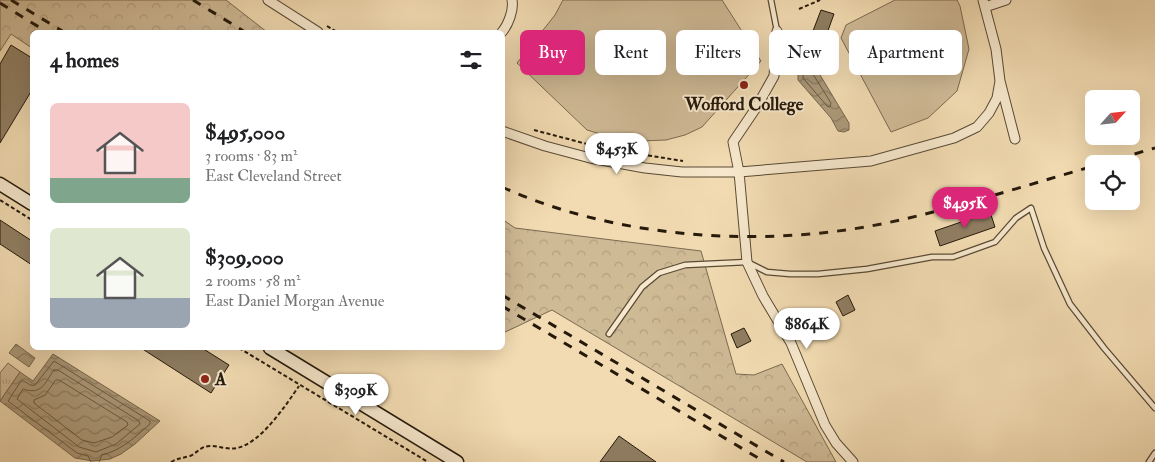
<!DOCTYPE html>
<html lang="en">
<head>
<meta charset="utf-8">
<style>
  :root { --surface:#fff; --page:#f6f6f6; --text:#202124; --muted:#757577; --accent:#db2777 }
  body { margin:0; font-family:"IM FELL Double Pica",serif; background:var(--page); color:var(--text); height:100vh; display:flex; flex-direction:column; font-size:19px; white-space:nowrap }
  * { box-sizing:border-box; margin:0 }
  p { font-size:16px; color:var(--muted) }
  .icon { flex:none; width:28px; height:28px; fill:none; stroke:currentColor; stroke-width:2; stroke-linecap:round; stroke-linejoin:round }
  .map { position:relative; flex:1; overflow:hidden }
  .drawer { position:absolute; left:30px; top:30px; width:475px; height:320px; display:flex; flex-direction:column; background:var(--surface); border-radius:8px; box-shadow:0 5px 20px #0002 }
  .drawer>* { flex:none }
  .hud { position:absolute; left:520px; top:30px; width:475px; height:45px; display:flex; gap:10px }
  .needle { width:32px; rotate:63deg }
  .buttons { position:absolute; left:1085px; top:90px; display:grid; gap:10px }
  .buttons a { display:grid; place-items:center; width:55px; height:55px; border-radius:8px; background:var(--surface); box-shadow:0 5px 20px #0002; font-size:25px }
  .price { position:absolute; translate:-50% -42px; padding:0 11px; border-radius:18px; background:#fff; color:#222; font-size:16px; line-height:32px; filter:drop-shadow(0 1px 2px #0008) }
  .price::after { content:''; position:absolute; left:50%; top:30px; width:15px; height:11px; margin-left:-8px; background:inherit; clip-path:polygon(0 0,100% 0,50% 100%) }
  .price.active { background:var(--accent); color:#fff }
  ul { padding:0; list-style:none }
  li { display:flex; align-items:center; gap:15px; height:125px; padding:0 20px }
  li span { display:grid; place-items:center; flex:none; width:140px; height:100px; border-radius:8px; color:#555 }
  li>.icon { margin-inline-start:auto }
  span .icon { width:60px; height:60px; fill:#fffc; stroke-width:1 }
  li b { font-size:21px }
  h2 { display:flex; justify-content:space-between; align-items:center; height:60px; padding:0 20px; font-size:21px }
  .pill { padding:0 18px; border-radius:8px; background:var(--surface); box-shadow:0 5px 20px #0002; font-size:18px; line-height:45px }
  .pill.active { background:var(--accent); color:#fff }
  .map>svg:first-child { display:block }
</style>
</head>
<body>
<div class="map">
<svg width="1155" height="462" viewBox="0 0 1155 462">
  <defs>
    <pattern id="grass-tufts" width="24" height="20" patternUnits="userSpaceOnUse" patternTransform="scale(1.25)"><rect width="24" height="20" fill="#cfba96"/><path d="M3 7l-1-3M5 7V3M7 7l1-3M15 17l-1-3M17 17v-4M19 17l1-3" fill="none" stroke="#b29f80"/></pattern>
    <pattern id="forest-crowns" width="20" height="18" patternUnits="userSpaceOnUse" patternTransform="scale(1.25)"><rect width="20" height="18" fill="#cfba96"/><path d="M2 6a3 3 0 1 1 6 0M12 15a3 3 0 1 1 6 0" fill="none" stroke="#b29f80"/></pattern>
    <pattern id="water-waves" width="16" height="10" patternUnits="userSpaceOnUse" patternTransform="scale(1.25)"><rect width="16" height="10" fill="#ac9979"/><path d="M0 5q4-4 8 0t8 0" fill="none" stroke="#8c7c61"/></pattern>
  </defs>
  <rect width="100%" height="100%" fill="#f2dbb2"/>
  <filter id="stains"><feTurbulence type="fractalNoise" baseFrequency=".004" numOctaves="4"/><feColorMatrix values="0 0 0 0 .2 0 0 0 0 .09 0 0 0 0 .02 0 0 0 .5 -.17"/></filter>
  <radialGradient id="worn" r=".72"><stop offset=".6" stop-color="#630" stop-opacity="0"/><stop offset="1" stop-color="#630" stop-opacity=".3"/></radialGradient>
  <path fill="url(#grass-tufts)" stroke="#7a6a50" d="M8 363 20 372 0 401V373Z"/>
  <path fill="url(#forest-crowns)" stroke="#7a6a50" d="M0 0H226L267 32H32V48L11 34 0 51Z
    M502 219 515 228 701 251 736 374 754 375 782 364 836 462H807L552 310 503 333Z"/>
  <path fill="#cfba96" stroke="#7a6a50" d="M563 0H722L761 61 702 127 685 135 666 140 640 141 617 139 587 130 517 63 555 15Z
    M895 0H957L960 6 969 49 957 91 928 118 891 132 841 38 846 25Z"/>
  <path fill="url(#water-waves)" stroke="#76664d" d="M806 64 814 65 849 123V130L844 132 838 131 831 118 798 80V71Z
    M16 344 35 358 29 367 9 353Z
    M53 354 160 421 135 444 121 454 110 459 93 461 75 458 0 401 20 372 33 381Z"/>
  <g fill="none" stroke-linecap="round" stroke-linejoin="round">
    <path stroke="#685942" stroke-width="1" d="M809 69 811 71 831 103 830 107 827 106 803 78V73Z
      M54 370H58L139 421 140 424 116 444 96 452 79 447 17 399 23 389C42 395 44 384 54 370Z
      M56 380H59L127 422 128 425 112 437 94 443 82 440 34 403V400L45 395Z
      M91 462 88 456 77 453 8 401 21 381C26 380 29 387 35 385L54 361 150 421V424C135 437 122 450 102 455L99 462"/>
  </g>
  <path fill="#907e62" stroke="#25190b" d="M821 10 834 14 826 36 813 31Z
    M11 45 32 58V90L0 143V64Z
    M990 212 995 227 940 246 935 231Z
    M0 220 32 241V265L0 244Z
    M848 295 855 310 843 316 836 302Z
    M744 328 751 341 737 348 731 334Z
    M141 348H202L229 365 211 393Z
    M619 436 656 462H600Z"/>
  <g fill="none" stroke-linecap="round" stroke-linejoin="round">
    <g stroke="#584a35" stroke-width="7">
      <path id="service" d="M771 0 777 31
        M609 334 642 287 659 273 685 265 747 262 767 272 790 274H818L867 269 932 257H953L995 242 1016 218 1031 208 1044 248 1070 304 1104 348 1155 408
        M1149 462 1155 453"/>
    </g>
    <g stroke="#584a35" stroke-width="11">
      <path id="minor" d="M268 0 318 32
        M983 0 996 49 1000 81 1015 139
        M985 7 1006 0
        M777 31 774 76 756 108 733 142 739 172 747 262 763 296 791 343 825 425 836 443 853 462
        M502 32C508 25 514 10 512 0
        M502 131 545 146 590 158 645 168 682 172H739L871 161 954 138 977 127 989 113 997 98 1000 81"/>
    </g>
    <g stroke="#25190b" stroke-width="15">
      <path id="secondary" d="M0 184 32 204
        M270 348 457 462"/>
    </g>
    <path stroke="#25190b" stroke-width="2" stroke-dasharray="4 2.5" stroke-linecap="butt" d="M799 9 820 0
      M327 26 337 32
      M785 58 808 50
      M534 130 602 148 683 161
      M0 200 32 220
      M239 348 428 462
      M171 462C178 458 183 458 190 456 197 453 201 446 210 446 219 446 228 450 237 448 261 443 286 405 299 386"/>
    <use href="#service" stroke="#f7e8cd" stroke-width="4.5"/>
    <use href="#minor" stroke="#f7e8cd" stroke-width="9"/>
    <use href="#secondary" stroke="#f7e8cd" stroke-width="12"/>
    <path stroke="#25190b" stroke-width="3" stroke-dasharray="9 9" stroke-linecap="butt" d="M11 0 64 32
      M193 0 245 32
      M0 3 47 32
      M1100 164 1155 148
      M502 187C621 241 774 249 900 220 966 205 1030 184 1094 166
      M502 295 784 462
      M502 306 765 462"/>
  </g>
  <g fill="#8f2418" stroke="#f7e8cd" stroke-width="2">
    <circle cx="744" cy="85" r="5"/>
    <circle cx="205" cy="379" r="5"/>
  </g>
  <g text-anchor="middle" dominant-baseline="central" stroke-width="4" stroke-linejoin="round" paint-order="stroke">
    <g font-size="18" font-weight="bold" fill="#25190b" stroke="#f7e8cd">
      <text x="744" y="104">Wofford College</text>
      <text x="215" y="379" text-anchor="start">A</text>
    </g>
  </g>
  <rect width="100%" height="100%" filter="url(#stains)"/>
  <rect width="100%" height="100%" fill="url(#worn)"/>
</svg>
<div class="buttons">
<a><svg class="needle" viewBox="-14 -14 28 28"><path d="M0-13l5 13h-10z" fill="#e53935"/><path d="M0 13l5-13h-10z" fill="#757577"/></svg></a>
<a><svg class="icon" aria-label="locate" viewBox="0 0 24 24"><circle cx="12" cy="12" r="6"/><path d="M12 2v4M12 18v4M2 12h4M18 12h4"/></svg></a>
</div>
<b class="price" style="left:617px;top:175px">$453K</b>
<b class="price active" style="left:965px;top:229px">$495K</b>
<b class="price" style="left:807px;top:350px">$864K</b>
<b class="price" style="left:356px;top:416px">$309K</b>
<div class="hud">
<a class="pill active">Buy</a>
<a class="pill">Rent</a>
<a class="pill">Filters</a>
<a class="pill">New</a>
<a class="pill">Apartment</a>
</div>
<section class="drawer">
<h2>4 homes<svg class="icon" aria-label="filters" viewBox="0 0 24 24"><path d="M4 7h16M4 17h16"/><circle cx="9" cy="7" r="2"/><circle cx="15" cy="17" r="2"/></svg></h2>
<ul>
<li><span style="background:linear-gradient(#f6c9c9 75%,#7fa58c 0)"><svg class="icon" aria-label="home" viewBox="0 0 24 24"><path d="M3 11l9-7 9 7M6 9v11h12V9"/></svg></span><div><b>$495,000</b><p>3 rooms · 83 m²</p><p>East Cleveland Street</p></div></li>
<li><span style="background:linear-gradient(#dfe7d0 70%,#9aa5b1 0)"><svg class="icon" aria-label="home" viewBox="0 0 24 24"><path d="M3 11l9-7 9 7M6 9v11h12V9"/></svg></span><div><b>$309,000</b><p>2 rooms · 58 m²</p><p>East Daniel Morgan Avenue</p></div></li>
</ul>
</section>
</div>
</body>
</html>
